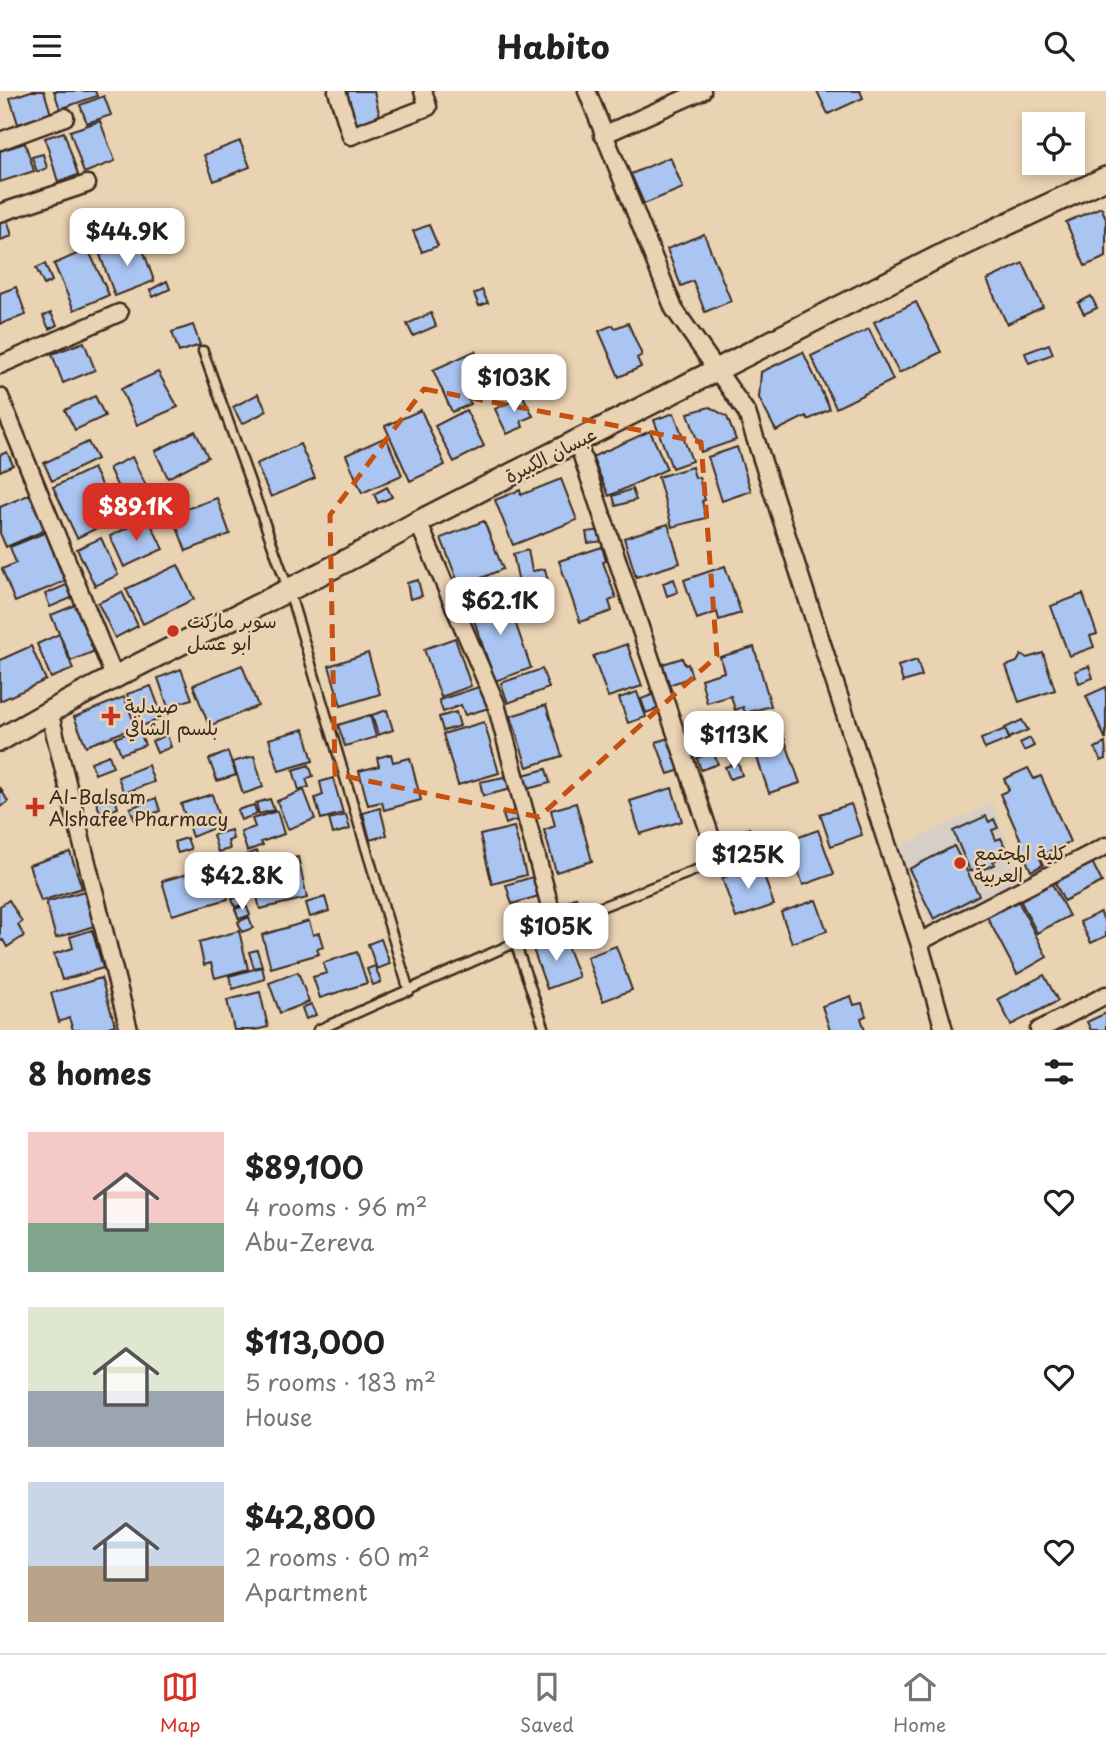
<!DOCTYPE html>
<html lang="en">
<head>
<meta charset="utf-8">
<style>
  :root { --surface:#fff; --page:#f6f6f6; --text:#202124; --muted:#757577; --line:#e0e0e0; --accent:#d93025 }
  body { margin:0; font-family:"Playpen Sans","Playpen Sans Arabic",sans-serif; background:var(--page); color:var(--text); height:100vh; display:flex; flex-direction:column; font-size:26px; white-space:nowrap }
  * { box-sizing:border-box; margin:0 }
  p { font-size:23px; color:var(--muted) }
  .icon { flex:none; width:38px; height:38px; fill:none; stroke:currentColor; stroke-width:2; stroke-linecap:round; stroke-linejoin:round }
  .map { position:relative; height:939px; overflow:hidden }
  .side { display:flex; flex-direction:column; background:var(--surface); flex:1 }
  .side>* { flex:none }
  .controls { position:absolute; left:1022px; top:21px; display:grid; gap:14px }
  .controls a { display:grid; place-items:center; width:63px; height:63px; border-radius:0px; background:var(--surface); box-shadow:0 4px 10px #0003; font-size:35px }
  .price { position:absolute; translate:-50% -60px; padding:0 16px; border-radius:14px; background:#fff; color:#222; font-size:23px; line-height:46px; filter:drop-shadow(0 2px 4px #0008) }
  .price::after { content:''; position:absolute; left:50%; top:42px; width:21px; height:16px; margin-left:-10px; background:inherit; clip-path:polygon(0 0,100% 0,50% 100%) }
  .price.active { background:var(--accent); color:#fff }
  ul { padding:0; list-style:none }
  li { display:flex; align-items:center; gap:21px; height:175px; padding:0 28px }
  li span { display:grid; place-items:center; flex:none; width:196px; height:140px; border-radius:0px; color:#555 }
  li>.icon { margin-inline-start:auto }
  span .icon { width:84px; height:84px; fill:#fffc; stroke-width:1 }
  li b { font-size:30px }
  h2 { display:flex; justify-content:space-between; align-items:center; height:84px; padding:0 28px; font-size:30px }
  header { display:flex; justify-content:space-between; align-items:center; height:91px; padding:0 28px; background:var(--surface); font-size:32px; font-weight:700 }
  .menu { display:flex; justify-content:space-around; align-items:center; height:98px; border-top:2px solid var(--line); background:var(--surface); font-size:19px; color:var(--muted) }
  .menu a { display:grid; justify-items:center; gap:4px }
  .menu .active { color:var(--accent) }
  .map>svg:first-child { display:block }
</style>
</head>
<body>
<header><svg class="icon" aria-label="menu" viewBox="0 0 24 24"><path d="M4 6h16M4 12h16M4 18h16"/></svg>Habito<svg class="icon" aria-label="search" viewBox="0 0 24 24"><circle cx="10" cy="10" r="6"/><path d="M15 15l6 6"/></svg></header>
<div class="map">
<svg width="1106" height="939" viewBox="0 0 1106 939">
  <rect width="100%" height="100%" fill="#ead3b3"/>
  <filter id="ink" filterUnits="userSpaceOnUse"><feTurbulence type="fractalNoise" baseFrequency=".0143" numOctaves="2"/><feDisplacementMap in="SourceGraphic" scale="14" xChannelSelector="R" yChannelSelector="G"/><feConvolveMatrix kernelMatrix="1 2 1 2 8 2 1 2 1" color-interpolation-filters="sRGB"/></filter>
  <g filter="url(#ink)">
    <path fill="#d7cfc6" d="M992 712 1021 788 931 834 898 757Z"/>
    <path fill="#aac5f2" stroke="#3b2a1e" stroke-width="2" d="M31 0H44L51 23 18 33 10 7Z
      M54 0H95L97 5 60 18Z
      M347 0H374L380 26 355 33Z
      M817 0H860L863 7 828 23Z
      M104 5 111 24 87 32 80 14Z
      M100 30 115 70 84 82 70 40Z
      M64 41 78 84 58 91 45 47Z
      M240 50 250 76 214 90 204 64Z
      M25 52 34 80 0 91V60Z
      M43 63 47 77 37 81 32 66Z
      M670 66 683 97 644 113 631 83Z
      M1101 116 1106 127V166L1085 175 1066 131Z
      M6 125 12 145 0 149V127Z
      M162 134 165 151 150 154 147 137Z
      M429 134 438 155 422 161 413 140Z
      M704 143 731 210 705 221 693 190 681 195 667 158Z
      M140 150 154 190 115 205 100 164Z
      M88 158 109 204 74 219 54 173Z
      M1023 172 1043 216 1007 233 987 189Z
      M45 173 52 190 44 194 36 177Z
      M167 190 170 198 153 206 150 199Z
      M16 196 26 224 0 233V202Z
      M482 199 488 212 479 215 474 203Z
      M1091 205 1097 217 1084 223 1078 212Z
      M916 211 941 261 899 282 874 231Z
      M51 222 57 234 49 238 43 225Z
      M431 222 436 235 413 245 407 233Z
      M628 232 642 264 637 267 641 276 619 286 599 240 613 234 615 237Z
      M193 234 200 254 179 261 172 241Z
      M869 238 893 289 836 317 811 265Z
      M84 251 95 279 63 292 52 263Z
      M1049 253 1053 263 1029 272 1025 262Z
      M475 260 491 295 467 306 471 313 452 321 433 279Z
      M803 261 830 318 808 329 806 325 776 340 759 307 761 281Z
      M158 281 178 316 137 334 121 298Z
      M258 303 267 320 242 333 233 316Z
      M95 305 105 325 75 339 65 319Z
      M523 305 533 325 521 330 523 336 507 343 495 318Z
      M710 316 727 326 736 349 701 361 688 322Z
      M421 319 445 374 410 390 385 335Z
      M466 319 484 355 454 371 435 335Z
      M674 322 692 370 672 377 654 329Z
      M195 340 208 366 168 387 155 360Z
      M650 340 667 378 609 405 592 366Z
      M386 346 402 384 362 402 346 364Z
      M88 351 97 368 52 390 44 372Z
      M300 353 315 387 271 406 256 373Z
      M737 356 751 400 722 410 708 366Z
      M7 361 13 374 0 380V364Z
      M132 366 151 405 127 417 109 377Z
      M692 376 695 387 699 386 705 409 702 410 706 427 672 436 658 386Z
      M93 377 117 427 77 447 53 396Z
      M561 388 577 429 513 454 495 409 520 399 521 404Z
      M387 396 392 406 378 412 374 403Z
      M632 398 636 409 616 415 613 405Z
      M33 402 48 438 6 456 0 442V416Z
      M217 407 230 443 186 460 172 423Z
      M148 427 163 458 124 476 110 445Z
      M484 430 503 478 460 496 441 447Z
      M668 433 680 472 636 486 624 447Z
      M603 439 604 450 588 452 586 441Z
      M49 440 58 462 54 464 65 490 15 511 2 478 16 472 10 456Z
      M101 447 118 484 95 495 77 458Z
      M602 456 606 470 603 471 616 507 609 510 612 520 580 531 559 470Z
      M528 459 532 480 545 478 548 490 520 497 513 463Z
      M178 474 194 508 143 533 126 498Z
      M725 475 741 522 719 529 717 521 697 528 684 489Z
      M674 488 678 501 667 505 663 492Z
      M418 489 422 505 410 508 407 492Z
      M71 492 76 505 50 516 45 503Z
      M122 501 138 535 115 547 98 512Z
      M505 502 531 577 495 590 469 515Z
      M1083 503 1097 543 1090 545 1094 556 1069 565 1051 515Z
      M80 512 88 532 84 533 95 560 71 570 51 524Z
      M59 543 73 578 51 587 37 553Z
      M455 547 471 595 441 606 424 558Z
      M627 553 642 595 608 606 593 565Z
      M31 555 46 589 0 610V569Z
      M754 556 771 615 745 622 743 616 735 619 731 605 707 612 701 588 724 581 720 566Z
      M368 562 380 603 341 615 329 575Z
      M1043 562 1055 599 1019 611 1006 575 1017 571 1021 564 1027 567Z
      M682 567 685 574 688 573 692 586 669 594 663 573Z
      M917 569 922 585 903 591 898 575Z
      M242 574 258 615 209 635 193 594Z
      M1089 575 1093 587 1079 592 1075 580Z
      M181 578 192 608 168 616 158 587Z
      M542 578 549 597 508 612 501 592Z
      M151 595 163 627 139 636 127 603Z
      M482 595 489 617 465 624 461 614 443 621 439 609Z
      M1106 596V649L1086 605Z
      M637 601 646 626 628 632 619 607Z
      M657 602 662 616 646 622 641 608Z
      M124 606 136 636 86 655 74 626Z
      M546 614 562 665 527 676 511 625Z
      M387 619 393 639 378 644 372 624Z
      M456 621 460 635 443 640 439 626Z
      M370 624 376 646 345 655 338 634Z
      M1022 629 1028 639 1009 647 1005 637Z
      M484 631 499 682 458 694 443 643Z
      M139 638 145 654 121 663 115 647Z
      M304 638 313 670 279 680 269 648Z
      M1005 638 1009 648 985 658 981 648Z
      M782 641 800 692 769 702 752 652Z
      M167 644 171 656 157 662 152 650Z
      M673 646 684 678 668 683 656 651Z
      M1030 647 1034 655 1024 660 1020 652Z
      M1105 652 1106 668 1101 670 1095 657Z
      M228 661 236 684 217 690 209 668Z
      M713 661 718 673 701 679 697 667Z
      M391 663 393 671 410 667 421 709 384 719 382 711 368 714 359 680 379 675 377 667Z
      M109 664 113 676 95 683 91 671Z
      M254 665 263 696 243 703 233 671Z
      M738 672 742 684 730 688 725 676Z
      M148 674 154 691 124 702 118 686Z
      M309 674 313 685 306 688 309 696 299 699 293 679Z
      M1028 677 1034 688 1041 685 1070 751 1039 765 1043 774 1031 780 1020 756 1023 754 1000 703 1009 699 1004 688Z
      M546 678 550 692 527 698 523 684Z
      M509 685 511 698 483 705 480 691Z
      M333 687 343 722 321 728 315 707 323 704 320 691Z
      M0 696 8 711 0 716Z
      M672 697 682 730 640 743 630 710Z
      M304 699 315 728 288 738 277 710Z
      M212 703 221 734 192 746 181 713Z
      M114 704 118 717 101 723 96 711Z
      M156 707 160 720 135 730 130 717Z
      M270 708 274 719 259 723 256 712Z
      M576 712 592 770 556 781 544 739 555 735 551 719Z
      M851 713 862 744 831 755 820 723Z
      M254 714 257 723 241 729 237 719Z
      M380 717 387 744 370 749 363 722Z
      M517 719 521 727 506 733 503 724Z
      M277 720 284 743 261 751 263 754 247 760 241 741 255 736 252 728Z
      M346 724 350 738 333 743 329 728Z
      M986 725 989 731 994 728 998 737 992 739 996 749 1001 747 1005 756 1000 758 1004 766 993 770 995 773 982 779 981 776 970 780 953 740Z
      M514 736 526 784 492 793 480 744Z
      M749 737 753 749 726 759 722 747Z
      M231 739 233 748 228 750 230 758 218 761 213 744Z
      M818 739 834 783 803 794 788 750Z
      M187 747 191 758 178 762 174 751Z
      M954 755 979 804 934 828 909 778Z
      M257 760 260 771 241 778 237 767Z
      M70 761 82 797 41 810 29 774Z
      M272 763 274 771 298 766 307 807 260 818 250 777 265 774 263 765Z
      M1091 769 1102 791 1064 810 1053 788Z
      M760 773 774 814 736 827 722 787Z
      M213 776V779L220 777 228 808 172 824 162 790Z
      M239 777 245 798 234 802 227 781Z
      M536 785 542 804 512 813 506 794Z
      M1050 789 1069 825 1037 842 1018 805Z
      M84 800 94 835 56 847 46 811Z
      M244 804 247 812 235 816 232 808Z
      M325 806 329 820 310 826 306 812Z
      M576 806 581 817 566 824 561 814Z
      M1016 806 1047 866 1017 883 985 822Z
      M9 809 22 831 18 834 24 845 7 856 3 849 0 850V815Z
      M816 809 827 840 792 852 781 821Z
      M246 814 250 824 239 828 235 818Z
      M1100 821 1106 833V845L1091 852 1080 831Z
      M249 826 253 837 242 841 238 831Z
      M309 830 313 844 319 842 323 856 317 858 319 863 271 877 262 844Z
      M92 839 103 877 62 889 54 863 73 857 70 846Z
      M239 840 248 878 215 887 211 872 204 874 199 851Z
      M564 847 579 886 547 898 533 858Z
      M381 848 390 873 377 878 368 853Z
      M616 855 632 899 603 910 587 866Z
      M257 859 262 875 254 877 249 861Z
      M357 861 367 892 320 907 313 886 327 882 323 872Z
      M375 875 381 891 373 894 367 878Z
      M262 876 265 888 233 898 229 885Z
      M298 881 309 911 280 922 269 892Z
      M1044 884 1058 910 1011 934 998 908Z
      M101 887 115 934 99 939H73L69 927 59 931 51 902Z
      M260 901 268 936 255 939H234L227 909Z
      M851 905 854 914 862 912 866 925 861 927 865 939H830L822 915Z
      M311 913 316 924 306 928 302 917Z
      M1106 922V939H1091L1087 931Z"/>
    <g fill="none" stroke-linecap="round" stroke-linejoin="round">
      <g stroke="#3b2a1e" stroke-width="13">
        <path id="lane" d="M203 260 289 500 409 900
          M515 851 545 939
          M318 939 555 834 719 770"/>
      </g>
      <g stroke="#3b2a1e" stroke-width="21">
        <path id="street" d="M337 0 351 45 428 16 423 0
          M587 0 674 218 747 322 919 851 944 939
          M603 44 702 0
          M0 50 65 26
          M0 122 87 93
          M0 274 119 222
          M0 306 114 585
          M577 350 719 770
          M418 431 496 613 555 834
          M49 620 129 939
          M919 851 1106 755
          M1039 939 1106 904"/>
      </g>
      <g stroke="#3b2a1e" stroke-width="26">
        <path id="secondary" d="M0 649C136 569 281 508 418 431L950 160 1106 87"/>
      </g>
      <use href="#lane" stroke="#ead3b3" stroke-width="8"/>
      <use href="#street" stroke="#ead3b3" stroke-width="16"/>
      <use href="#secondary" stroke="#ead3b3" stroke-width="21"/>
    </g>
  </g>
  <path fill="none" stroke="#c55010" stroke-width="5" stroke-dasharray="14 9" stroke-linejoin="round" d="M424 298 701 351 717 565 539 726 335 683 330 424Z"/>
  <g fill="#c8321e" stroke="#ead3b3" stroke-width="2.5">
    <circle cx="173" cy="540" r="7"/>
    <path d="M107.5 614.5h7v7h7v7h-7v7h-7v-7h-7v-7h7z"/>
    <path d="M31.5 705.5h7v7h7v7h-7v7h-7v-7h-7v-7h7z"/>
    <circle cx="960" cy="772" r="7"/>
  </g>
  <g text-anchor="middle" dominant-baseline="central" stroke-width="5" stroke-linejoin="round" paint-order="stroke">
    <g font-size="19" fill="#3b2a1e" stroke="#ead3b3">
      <text transform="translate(550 363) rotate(-27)">عبسان الكبيرة</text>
    </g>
    <g font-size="19" fill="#3b2a1e" stroke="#ead3b3" text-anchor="start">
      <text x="187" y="529">سوبر ماركت<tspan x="187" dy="22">ابو عسل</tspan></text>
      <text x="125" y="614">صيدلية<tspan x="125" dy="22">بلسم الشافي</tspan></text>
      <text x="49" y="705">Al-Balsam<tspan x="49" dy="22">Alshafee Pharmacy</tspan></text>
      <text x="974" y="761">كلية المجتمع<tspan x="974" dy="22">العربية</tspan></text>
    </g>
  </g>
</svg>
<div class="controls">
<a><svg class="icon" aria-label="locate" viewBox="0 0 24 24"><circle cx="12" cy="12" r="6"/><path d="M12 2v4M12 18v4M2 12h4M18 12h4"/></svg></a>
</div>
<b class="price" style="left:127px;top:177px">$44.9K</b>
<b class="price" style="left:514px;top:323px">$103K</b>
<b class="price active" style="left:136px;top:452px">$89.1K</b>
<b class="price" style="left:500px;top:546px">$62.1K</b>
<b class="price" style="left:734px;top:680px">$113K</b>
<b class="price" style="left:748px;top:800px">$125K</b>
<b class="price" style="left:242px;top:821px">$42.8K</b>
<b class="price" style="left:556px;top:872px">$105K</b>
</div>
<section class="side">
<h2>8 homes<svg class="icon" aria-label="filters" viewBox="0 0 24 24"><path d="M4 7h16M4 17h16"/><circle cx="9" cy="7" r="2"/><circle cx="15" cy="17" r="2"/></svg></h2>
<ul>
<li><span style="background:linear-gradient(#f6c9c9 65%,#7fa58c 0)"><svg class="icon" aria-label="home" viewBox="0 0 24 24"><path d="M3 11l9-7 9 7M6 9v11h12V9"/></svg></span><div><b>$89,100</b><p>4 rooms · 96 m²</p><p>Abu-Zereva</p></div><svg class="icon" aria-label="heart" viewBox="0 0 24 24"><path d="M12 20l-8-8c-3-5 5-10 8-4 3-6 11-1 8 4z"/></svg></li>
<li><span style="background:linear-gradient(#dfe7d0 60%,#9aa5b1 0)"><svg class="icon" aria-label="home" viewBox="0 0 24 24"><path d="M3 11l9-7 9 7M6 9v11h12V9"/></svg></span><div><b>$113,000</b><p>5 rooms · 183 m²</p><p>House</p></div><svg class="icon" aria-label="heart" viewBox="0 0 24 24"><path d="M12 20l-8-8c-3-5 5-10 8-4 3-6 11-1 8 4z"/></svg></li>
<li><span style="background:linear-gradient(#c9d6e8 60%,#b9a48a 0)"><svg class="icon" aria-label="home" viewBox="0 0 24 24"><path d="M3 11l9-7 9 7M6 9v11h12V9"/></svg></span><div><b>$42,800</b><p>2 rooms · 60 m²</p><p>Apartment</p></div><svg class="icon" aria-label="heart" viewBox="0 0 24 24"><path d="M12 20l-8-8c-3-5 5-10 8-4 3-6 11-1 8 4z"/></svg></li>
</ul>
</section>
<nav class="menu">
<a class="active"><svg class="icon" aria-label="map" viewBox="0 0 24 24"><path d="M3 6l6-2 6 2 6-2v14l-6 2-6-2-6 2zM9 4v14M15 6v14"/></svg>Map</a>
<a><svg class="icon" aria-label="saved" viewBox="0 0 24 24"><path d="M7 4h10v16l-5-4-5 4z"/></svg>Saved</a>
<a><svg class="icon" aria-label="home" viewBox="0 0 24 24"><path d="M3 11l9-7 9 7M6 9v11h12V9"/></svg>Home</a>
</nav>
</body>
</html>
